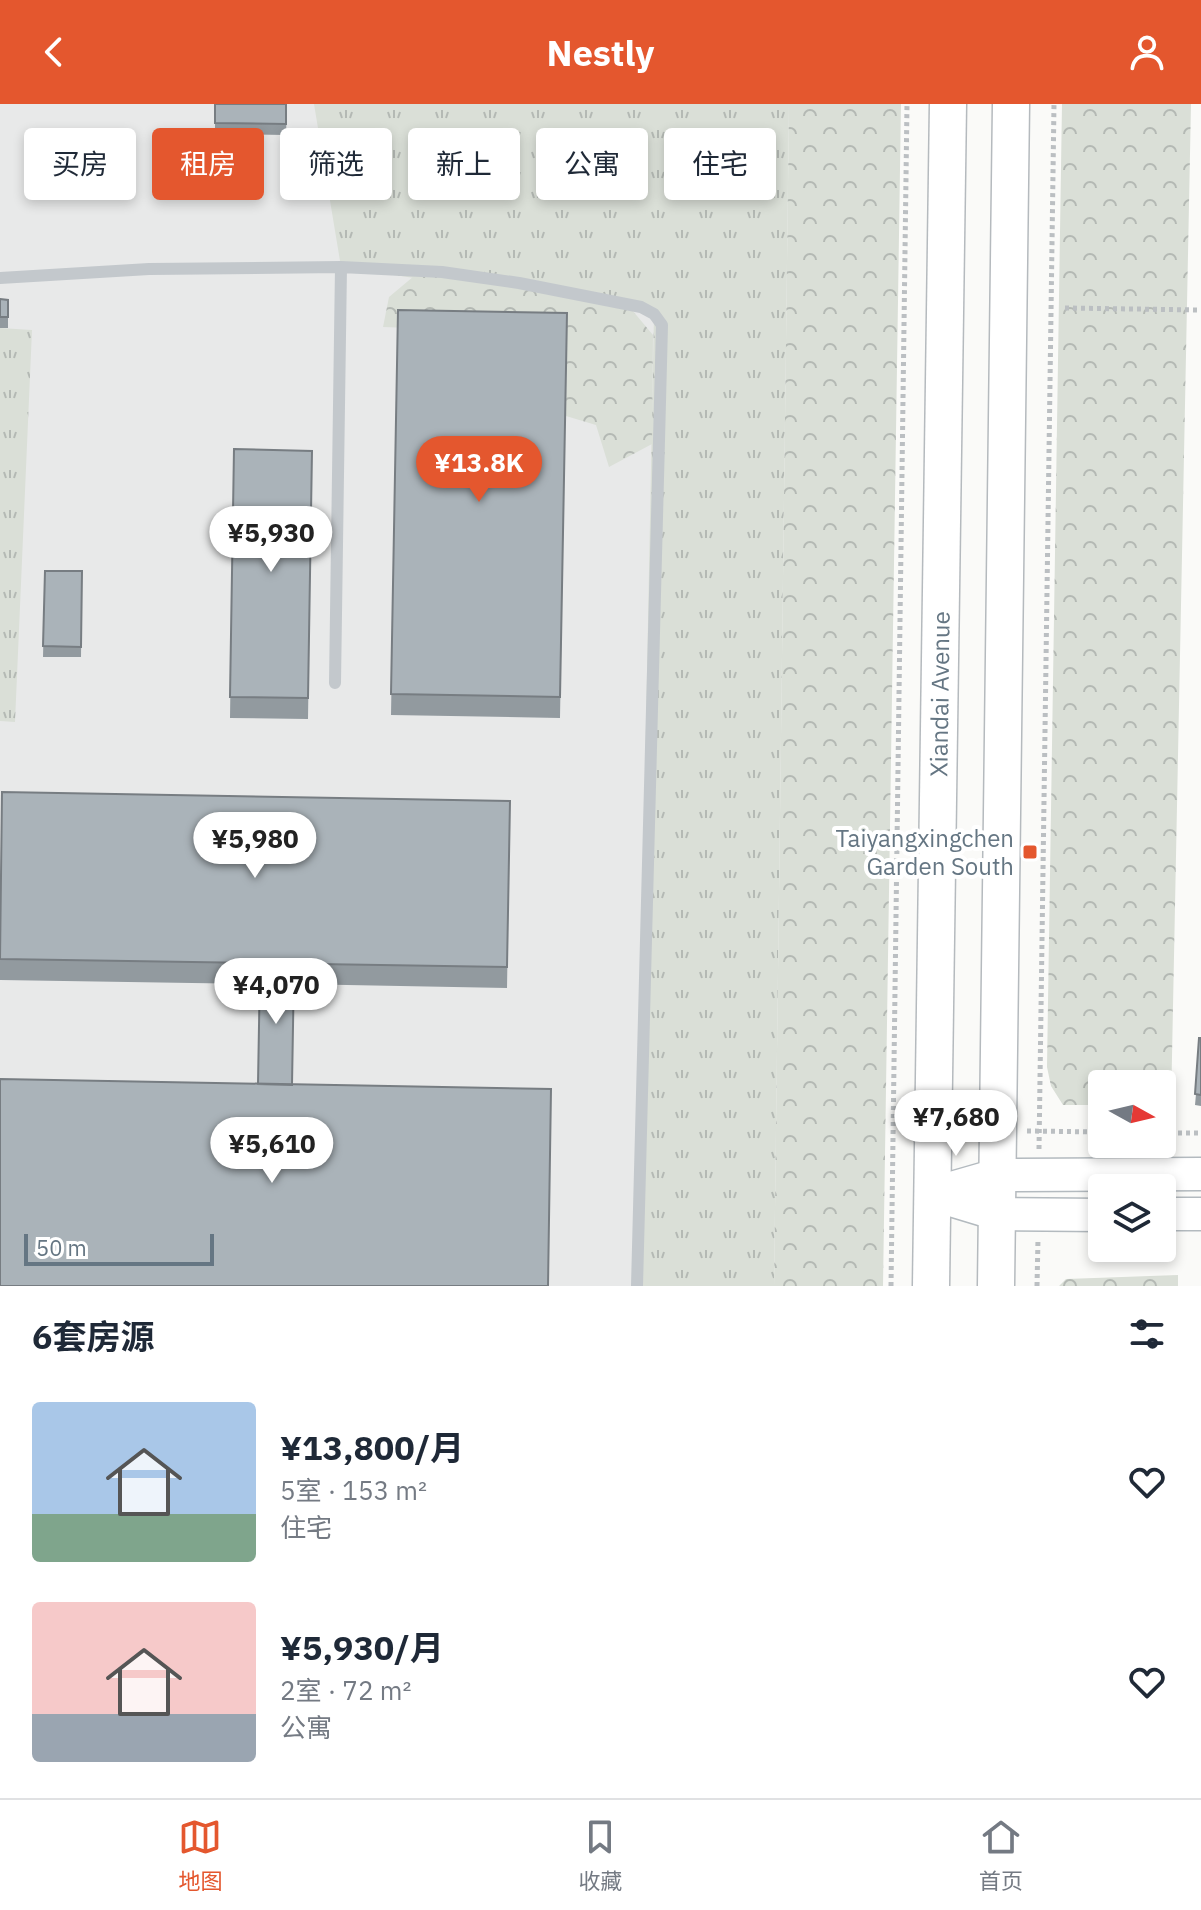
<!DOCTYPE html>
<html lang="zh">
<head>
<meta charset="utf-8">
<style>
  :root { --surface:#fff; --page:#f6f6f7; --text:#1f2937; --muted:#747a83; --line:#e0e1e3; --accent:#e4572e }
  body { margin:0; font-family:"IBM Plex Sans","Noto Sans SC",sans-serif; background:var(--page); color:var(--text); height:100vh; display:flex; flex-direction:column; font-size:30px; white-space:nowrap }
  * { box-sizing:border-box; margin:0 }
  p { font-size:26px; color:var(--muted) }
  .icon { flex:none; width:44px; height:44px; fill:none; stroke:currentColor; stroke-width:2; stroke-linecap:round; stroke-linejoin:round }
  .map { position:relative; height:1182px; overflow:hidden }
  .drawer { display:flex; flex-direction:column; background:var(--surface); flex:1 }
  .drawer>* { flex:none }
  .top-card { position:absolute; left:24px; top:24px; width:800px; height:72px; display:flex; gap:16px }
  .needle { width:52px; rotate:98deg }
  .tools { position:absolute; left:1088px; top:966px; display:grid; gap:16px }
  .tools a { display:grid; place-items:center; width:88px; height:88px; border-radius:8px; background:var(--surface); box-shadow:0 4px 12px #0003; font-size:40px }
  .scale { position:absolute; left:24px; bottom:20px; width:190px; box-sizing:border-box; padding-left:8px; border:4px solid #657683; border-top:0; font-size:22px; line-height:28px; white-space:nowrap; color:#657683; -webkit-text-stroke:6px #fff; paint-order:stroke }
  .price { position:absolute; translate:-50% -68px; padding:0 18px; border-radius:28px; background:#fff; color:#222; font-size:26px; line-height:52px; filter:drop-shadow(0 2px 4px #0008) }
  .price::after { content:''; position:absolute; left:50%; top:48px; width:24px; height:18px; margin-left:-12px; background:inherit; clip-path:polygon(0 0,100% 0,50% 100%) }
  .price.current { background:var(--accent); color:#fff }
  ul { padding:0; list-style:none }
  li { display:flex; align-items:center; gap:24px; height:200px; padding:0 32px }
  li span { display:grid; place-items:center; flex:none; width:224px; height:160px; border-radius:8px; color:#555 }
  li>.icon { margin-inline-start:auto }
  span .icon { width:96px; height:96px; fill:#fffc; stroke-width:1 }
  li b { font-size:34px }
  h2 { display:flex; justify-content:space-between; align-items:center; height:96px; padding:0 32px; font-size:34px }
  .pill { padding:0 28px; border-radius:8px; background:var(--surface); box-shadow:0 4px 12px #0003; font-size:28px; line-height:72px }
  .pill.current { background:var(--accent); color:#fff }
  header { display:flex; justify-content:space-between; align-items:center; height:104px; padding:0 32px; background:var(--accent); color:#fff; font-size:36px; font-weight:800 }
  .tab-bar { display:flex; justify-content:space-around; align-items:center; height:112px; border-top:2px solid var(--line); background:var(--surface); font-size:22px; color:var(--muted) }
  .tab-bar a { display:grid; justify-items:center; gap:4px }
  .tab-bar .current { color:var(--accent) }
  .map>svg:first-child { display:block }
</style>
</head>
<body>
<header><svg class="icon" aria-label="back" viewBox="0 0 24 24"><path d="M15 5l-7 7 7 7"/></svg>Nestly<svg class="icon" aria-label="person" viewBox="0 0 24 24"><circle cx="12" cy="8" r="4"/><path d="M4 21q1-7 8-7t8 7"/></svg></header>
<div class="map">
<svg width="1201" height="1182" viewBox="0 0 1201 1182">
  <defs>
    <pattern id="grass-tufts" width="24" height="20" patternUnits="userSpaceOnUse" patternTransform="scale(2)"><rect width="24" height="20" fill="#dadfd7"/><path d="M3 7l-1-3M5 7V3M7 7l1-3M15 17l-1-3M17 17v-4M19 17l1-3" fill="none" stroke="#b4b9b4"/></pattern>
    <pattern id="forest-crowns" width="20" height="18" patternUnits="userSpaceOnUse" patternTransform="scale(2)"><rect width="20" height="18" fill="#dadfd7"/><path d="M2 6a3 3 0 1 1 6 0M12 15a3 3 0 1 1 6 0" fill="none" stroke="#b4b9b4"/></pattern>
  </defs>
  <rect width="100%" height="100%" fill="#fafaf8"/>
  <path fill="#e8e9e9" d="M0 0H789L774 1182H0Z"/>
  <path fill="url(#grass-tufts)" d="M314 0H789L774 1182H635L654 210 341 163Z
    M0 224 32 226 15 618 0 617Z"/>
  <path fill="url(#forest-crowns)" d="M789 0H901L883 1182H774Z
    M1062 0H1191L1171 1003H1162V980H1102V1001H1063L1051 982 1047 963Z
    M420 167 627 200 653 231 652 340 609 363 596 321 566 312 567 230 383 223 389 193Z
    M1178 1171V1182H1059L1066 1175Z"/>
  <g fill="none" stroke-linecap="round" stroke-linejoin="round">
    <g stroke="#b3babf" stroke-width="35">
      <path id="secondary" d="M931 1090 997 1071 1201 1070
        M931 1090 997 1110 1102 1111
        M1162 1110H1201"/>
    </g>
    <g stroke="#b5babe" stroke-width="39">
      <g id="primary">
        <path id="s1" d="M931 1182 948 0"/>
        <path d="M996 1182 1011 0"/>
      </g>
    </g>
    <path stroke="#bbbfc2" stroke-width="5" stroke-dasharray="4 4" stroke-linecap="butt" d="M1065 204 1201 206
      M1027 1027 1102 1028
      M1162 1029H1201
      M1039 1045 1054 0
      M891 1182 907 0
      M1037 1182 1038 1135"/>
    <path stroke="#c3c8cc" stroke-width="12" d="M0 174 149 165 341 163 442 168 519 179 641 203 654 210 662 221 637 1182
      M335 579 341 163"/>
    <use href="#secondary" stroke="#fff" stroke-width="32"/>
    <use href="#primary" stroke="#fff" stroke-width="36"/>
  </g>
  <path fill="#929a9f" d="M215 0H287L286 31 215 30Z
    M0 195 8 196V224H0Z
    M398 206 567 209 560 614 391 611Z
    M234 345 312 347 308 615 230 614Z
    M45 467H82L81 553H43Z
    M510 697 507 884 294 880 258 980 260 880 0 876V778Z
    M1201 934V1002L1195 1001Z"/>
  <path fill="#aab3b9" stroke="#777d82" stroke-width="2" d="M215 0H286V20L215 19Z
    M0 195 8 196V213H0Z
    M398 206 567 209 560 593 391 590Z
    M234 345 312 347 308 594 230 593Z
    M45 467H82L81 543 43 542Z
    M2 688 510 697 507 863 0 855Z
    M260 864H294L292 981 258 980Z
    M1199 934H1201V991L1195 990Z
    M0 975 551 985 548 1182H0Z"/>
  <rect fill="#e4572e" stroke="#fff" stroke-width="3" x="1022" y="740" width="16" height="16" rx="4"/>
  <g text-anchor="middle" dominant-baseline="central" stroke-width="8" stroke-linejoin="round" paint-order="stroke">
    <g font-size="24" fill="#657683" stroke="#fff">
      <text stroke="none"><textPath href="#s1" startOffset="592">Xiandai Avenue</textPath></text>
    </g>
    <g font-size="24" fill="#657683" stroke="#fff" text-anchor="end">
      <text x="1014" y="734">Taiyangxingchen<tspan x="1014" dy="28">Garden South</tspan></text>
    </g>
  </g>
</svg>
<div class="tools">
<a><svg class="needle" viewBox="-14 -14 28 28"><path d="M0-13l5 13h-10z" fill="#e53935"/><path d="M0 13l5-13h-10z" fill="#747a83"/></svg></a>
<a><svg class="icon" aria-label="layers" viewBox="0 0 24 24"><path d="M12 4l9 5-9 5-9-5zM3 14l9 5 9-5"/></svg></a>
</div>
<div class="scale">50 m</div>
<b class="price current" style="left:479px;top:400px">¥13.8K</b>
<b class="price" style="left:271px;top:470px">¥5,930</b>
<b class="price" style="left:255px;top:776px">¥5,980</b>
<b class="price" style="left:276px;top:922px">¥4,070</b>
<b class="price" style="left:956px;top:1054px">¥7,680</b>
<b class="price" style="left:272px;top:1081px">¥5,610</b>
<div class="top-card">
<a class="pill">买房</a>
<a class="pill current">租房</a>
<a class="pill">筛选</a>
<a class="pill">新上</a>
<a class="pill">公寓</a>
<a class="pill">住宅</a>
</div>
</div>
<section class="drawer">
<h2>6套房源<svg class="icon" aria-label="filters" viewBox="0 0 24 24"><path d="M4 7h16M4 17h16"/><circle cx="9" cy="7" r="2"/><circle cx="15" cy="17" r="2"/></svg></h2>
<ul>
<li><span style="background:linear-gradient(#a9c7e8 70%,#7fa58c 0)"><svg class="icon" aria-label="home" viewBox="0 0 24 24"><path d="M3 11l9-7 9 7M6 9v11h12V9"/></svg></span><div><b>¥13,800/月</b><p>5室 · 153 m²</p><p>住宅</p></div><svg class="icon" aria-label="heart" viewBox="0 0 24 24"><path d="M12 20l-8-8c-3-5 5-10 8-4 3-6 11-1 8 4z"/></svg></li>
<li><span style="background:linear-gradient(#f6c9c9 70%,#9aa5b1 0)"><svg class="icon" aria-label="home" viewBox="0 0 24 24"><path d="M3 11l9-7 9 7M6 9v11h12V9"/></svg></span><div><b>¥5,930/月</b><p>2室 · 72 m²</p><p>公寓</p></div><svg class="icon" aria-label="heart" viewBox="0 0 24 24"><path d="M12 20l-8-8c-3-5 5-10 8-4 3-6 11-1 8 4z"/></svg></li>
</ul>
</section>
<nav class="tab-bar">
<a class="current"><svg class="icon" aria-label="map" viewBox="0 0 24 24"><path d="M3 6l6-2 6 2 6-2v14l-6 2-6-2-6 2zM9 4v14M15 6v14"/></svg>地图</a>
<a><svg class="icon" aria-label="saved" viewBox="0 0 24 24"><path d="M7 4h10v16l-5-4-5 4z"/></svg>收藏</a>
<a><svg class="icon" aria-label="home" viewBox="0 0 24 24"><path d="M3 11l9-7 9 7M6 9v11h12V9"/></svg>首页</a>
</nav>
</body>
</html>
